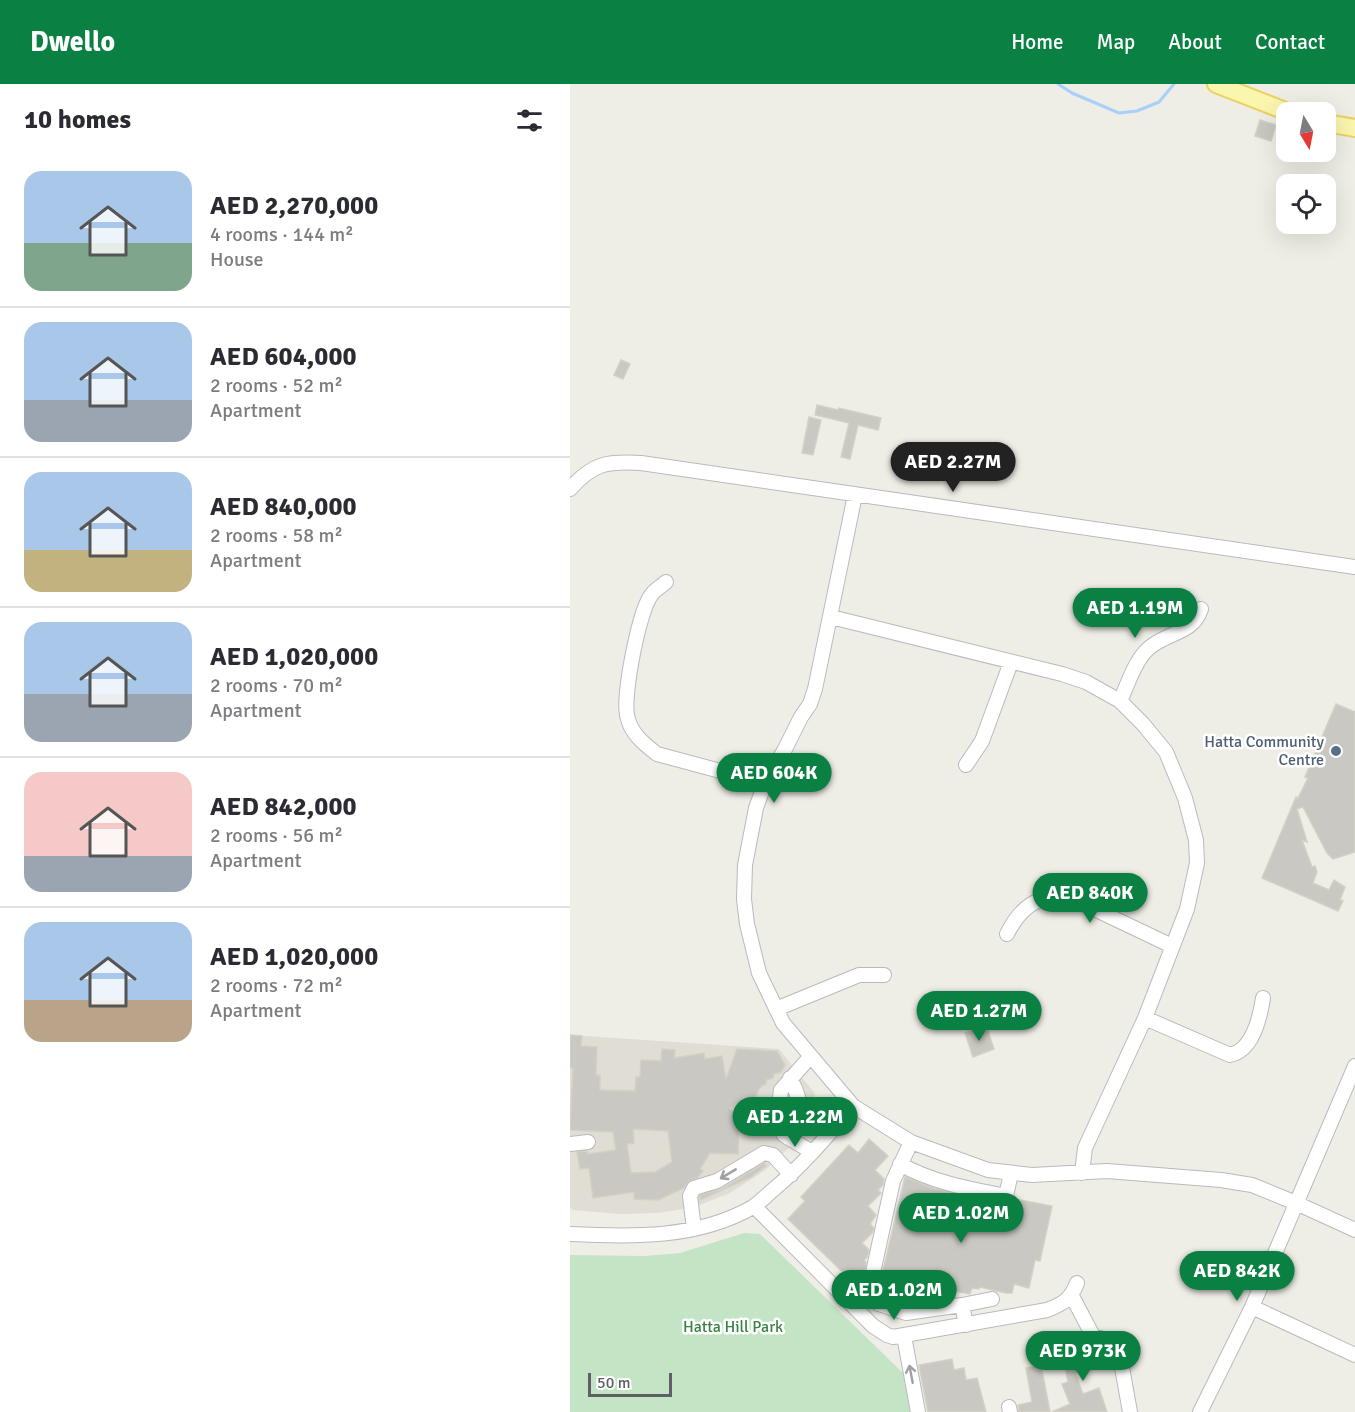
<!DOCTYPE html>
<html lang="en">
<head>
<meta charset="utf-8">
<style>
  :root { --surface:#fff; --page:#f2f2f3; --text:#2b2b33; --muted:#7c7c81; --line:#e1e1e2; --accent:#0b8043 }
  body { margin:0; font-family:Signika,sans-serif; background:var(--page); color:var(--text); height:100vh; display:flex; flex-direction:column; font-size:22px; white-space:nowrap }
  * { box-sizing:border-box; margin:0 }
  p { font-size:20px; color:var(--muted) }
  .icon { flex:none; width:33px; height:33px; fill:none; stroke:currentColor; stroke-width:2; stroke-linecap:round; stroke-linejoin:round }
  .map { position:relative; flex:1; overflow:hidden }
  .details { display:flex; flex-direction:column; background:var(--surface); width:570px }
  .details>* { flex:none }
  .needle { width:39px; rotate:170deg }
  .fabs { position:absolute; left:706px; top:18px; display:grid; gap:12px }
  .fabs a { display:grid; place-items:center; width:60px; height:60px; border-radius:12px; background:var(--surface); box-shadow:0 6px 24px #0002; font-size:30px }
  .scale { position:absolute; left:18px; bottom:15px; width:84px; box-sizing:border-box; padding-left:6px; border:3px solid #5d6065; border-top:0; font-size:16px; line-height:21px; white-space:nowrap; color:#5d6065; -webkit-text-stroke:4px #fff; paint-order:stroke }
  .price { position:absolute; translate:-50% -51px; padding:0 14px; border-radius:21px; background:var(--accent); color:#fff; font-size:20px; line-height:39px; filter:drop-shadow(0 2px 3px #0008) }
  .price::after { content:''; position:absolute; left:50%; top:36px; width:18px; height:14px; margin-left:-9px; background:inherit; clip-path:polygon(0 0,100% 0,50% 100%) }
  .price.selected { background:#222; color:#fff }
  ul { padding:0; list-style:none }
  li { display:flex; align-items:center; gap:18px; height:150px; padding:0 24px }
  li+li { border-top:2px solid var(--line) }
  li span { display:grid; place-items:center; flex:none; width:168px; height:120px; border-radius:18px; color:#555 }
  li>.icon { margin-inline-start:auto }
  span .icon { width:72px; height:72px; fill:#fffc; stroke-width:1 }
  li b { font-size:26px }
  h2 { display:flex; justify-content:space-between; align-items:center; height:72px; padding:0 24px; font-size:26px }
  header { display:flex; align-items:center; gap:36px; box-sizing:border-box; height:84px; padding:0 30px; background:var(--accent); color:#fff }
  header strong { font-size:28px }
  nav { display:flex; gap:33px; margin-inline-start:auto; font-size:21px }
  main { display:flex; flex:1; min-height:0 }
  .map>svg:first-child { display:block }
</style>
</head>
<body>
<header>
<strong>Dwello</strong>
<nav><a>Home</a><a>Map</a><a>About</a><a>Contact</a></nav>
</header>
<main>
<section class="details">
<h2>10 homes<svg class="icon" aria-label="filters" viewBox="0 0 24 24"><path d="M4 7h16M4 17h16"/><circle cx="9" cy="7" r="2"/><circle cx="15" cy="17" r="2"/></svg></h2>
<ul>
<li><span style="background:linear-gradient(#a9c7e8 60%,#7fa58c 0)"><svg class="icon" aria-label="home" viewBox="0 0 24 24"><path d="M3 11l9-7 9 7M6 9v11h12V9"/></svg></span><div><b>AED 2,270,000</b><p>4 rooms · 144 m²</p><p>House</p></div></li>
<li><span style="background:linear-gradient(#a9c7e8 65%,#9aa5b1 0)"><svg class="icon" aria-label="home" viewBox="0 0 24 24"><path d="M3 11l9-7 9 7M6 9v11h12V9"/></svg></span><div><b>AED 604,000</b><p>2 rooms · 52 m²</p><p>Apartment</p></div></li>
<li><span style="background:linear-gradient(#a9c7e8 65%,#c2b280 0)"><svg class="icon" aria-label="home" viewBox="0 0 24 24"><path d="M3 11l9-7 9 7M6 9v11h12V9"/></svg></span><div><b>AED 840,000</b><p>2 rooms · 58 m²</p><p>Apartment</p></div></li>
<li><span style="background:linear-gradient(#a9c7e8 60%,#9aa5b1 0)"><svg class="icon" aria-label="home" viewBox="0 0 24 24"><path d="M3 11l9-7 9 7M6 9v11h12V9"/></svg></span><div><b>AED 1,020,000</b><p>2 rooms · 70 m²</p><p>Apartment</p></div></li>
<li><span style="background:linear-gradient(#f6c9c9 70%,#9aa5b1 0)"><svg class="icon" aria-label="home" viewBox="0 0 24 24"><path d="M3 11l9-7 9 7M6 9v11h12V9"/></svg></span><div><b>AED 842,000</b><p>2 rooms · 56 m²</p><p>Apartment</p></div></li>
<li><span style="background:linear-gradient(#a9c7e8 65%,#b9a48a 0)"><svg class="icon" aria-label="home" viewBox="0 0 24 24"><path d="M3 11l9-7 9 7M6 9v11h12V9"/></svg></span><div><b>AED 1,020,000</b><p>2 rooms · 72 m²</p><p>Apartment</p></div></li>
</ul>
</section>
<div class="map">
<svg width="785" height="1328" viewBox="0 0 785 1328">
  <rect width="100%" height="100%" fill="#efeee6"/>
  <path fill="#dfddd4" d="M0 951 209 965 224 984 230 995 232 994 244 1008 247 1030 230 1050 228 1049 220 1059 222 1061 194 1087 160 1109 127 1122 125 1119 114 1121V1125L87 1129 51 1130 3 1126 0 1123Z"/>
  <path fill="#c3e5c6" d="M174 1149 190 1150 333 1289 340 1328H0V1171L74 1172 110 1169Z"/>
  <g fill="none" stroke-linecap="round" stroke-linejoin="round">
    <path stroke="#a9d0fb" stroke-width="3" d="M488 0 502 9 549 29 567 27 589 18 604 0"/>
  </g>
  <path fill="#cac8c2" stroke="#d4d0c4" stroke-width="1.5" fill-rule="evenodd" d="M690 36 706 41 701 57 685 52Z
    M51 276 60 280 53 295 44 291Z
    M247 321 268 326 269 324 311 334 308 346 288 341 280 375 271 373 279 339 245 331Z
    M239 333 251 336 243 371 232 369Z
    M766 620 785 628V768L763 775 757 769 733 723 727 725 737 758 732 756 742 783 745 782 747 788 743 799 759 806 764 796 775 803 770 816 773 817 768 827 692 794 726 713 728 714 738 694 735 693Z
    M377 922 388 926 382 940 371 936Z
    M410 944 415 948 418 947 424 965 403 973 395 949Z
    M0 951 12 952 11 962 27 963 26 991H30V1006L65 1007 66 993H70L71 976 91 977 92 965 105 966 104 974 134 969 135 975 152 972 156 995 167 965 207 967 215 981 211 988 204 990 203 994 196 996V1000L193 1001 189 1005 183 1020 169 1024 166 1020 160 1024 165 1032V1043H169L168 1070 140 1069 130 1085 133 1087 127 1094 119 1097 114 1104 88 1116 64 1115V1108L23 1114 19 1084 10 1085 7 1068 17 1067 18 1070 46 1066 43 1048 0 1046 3 984H0ZM63 1045 98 1047 102 1078 85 1088 61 1089 57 1060 64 1059Z
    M299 1055 318 1072 305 1086 314 1095 313 1101 308 1106 311 1109 298 1122 306 1131 300 1140 304 1144 302 1149 292 1159 299 1166 297 1173 294 1176 296 1179 294 1189 284 1199 218 1135 235 1117 231 1113 279 1061 288 1069Z
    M194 1079 196 1082 181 1093 130 1116V1111L152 1105Z
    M335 1093 365 1105 407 1115 435 1121 439 1120 444 1115 482 1122 470 1177 465 1176 459 1204 444 1200 442 1209H436L410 1203 409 1205 402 1204 400 1210 368 1204 366 1215 358 1213 357 1217 349 1218 339 1216 337 1220 327 1216 328 1214 314 1211 311 1195Z
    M525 1265 536 1270 538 1282 505 1289 513 1310 529 1304 537 1328H482L500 1320 492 1300 498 1298 493 1271Z
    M382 1275 384 1286 394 1284 396 1296 407 1294 416 1328H358L349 1281Z
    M471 1281 480 1328H449L448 1321 462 1318 456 1284Z"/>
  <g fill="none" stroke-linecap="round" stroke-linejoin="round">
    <g stroke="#b8babf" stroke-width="16">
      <path id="minor" d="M0 405C23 379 37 377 71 379L785 483
        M285 411 245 605 240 620 231 633 215 665 195 699 186 724 175 781 174 815 177 840 189 889 213 939 283 1022 341 1058 418 1086 462 1091 537 1087 651 1096 682 1101 726 1119 785 1146
        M96 498C92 502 86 505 82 510 69 525 53 611 57 631 60 649 74 660 87 670L195 699
        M261 533 492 590 516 598 550 617 573 640 596 668 615 714 626 756 627 779 617 825 575 934 515 1064 512 1089
        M550 617C558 600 565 576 579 564 597 548 623 550 631 525
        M396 681 412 657 441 578
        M437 850C455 814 479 806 516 821L602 862
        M206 925 289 891H314
        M575 934 660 971C682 967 690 934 693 914
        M240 973 211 1006 207 1037 214 1051 242 1068
        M218 1054C232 1027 234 1022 220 994
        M341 1058 323 1097 302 1193 305 1214 309 1220 336 1229 392 1221 396 1241
        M0 1060 18 1058
        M330 1080C361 1098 400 1105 436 1112L441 1089
        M184 1122 303 1242 317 1251 323 1253 477 1226C493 1220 501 1215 507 1199
        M124 1145 120 1112 124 1104 147 1097 194 1069 203 1071 221 1091
        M0 1150C62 1153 127 1155 183 1123 190 1118 197 1111 204 1105 233 1081 258 1051 283 1022
        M502 1212 523 1252 536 1256 549 1267 560 1328
        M279 1217 302 1193
        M392 1221 422 1215
        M682 1223 785 1271
        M334 1252 348 1328
        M439 1323 440 1328
        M630 1328 682 1223 785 982"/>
    </g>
    <g stroke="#ebd162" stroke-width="20">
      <path id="major" d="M646 0 718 28
        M756 39 785 44"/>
    </g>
    <use href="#minor" stroke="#fff" stroke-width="14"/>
    <use href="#major" stroke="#fbf6ae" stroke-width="16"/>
  </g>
  <defs><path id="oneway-shaft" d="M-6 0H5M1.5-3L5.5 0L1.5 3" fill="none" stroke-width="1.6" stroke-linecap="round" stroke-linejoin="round" transform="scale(1.5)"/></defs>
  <g stroke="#9ea0a3">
    <use href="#oneway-shaft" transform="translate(158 1090) rotate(149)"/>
    <use href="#oneway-shaft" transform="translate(341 1290) rotate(-101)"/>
  </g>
  <circle fill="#5c6f8a" stroke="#fff" stroke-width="2" cx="766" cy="667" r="6"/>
  <g text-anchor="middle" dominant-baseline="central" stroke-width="5" stroke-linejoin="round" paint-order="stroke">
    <g font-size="16" fill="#4e5e75" stroke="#fff" text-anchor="end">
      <text x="754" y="658">Hatta Community<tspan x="754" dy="18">Centre</tspan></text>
    </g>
    <g font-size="16" fill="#388142" stroke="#fff">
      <text x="163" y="1243">Hatta Hill Park</text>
    </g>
  </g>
</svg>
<div class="fabs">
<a><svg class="needle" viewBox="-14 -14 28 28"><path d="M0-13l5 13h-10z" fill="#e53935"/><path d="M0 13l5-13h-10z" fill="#7c7c81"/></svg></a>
<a><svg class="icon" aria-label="locate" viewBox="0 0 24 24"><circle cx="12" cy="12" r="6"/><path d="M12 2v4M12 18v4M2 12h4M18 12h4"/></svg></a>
</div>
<div class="scale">50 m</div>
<b class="price selected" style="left:383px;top:409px">AED 2.27M</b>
<b class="price" style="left:565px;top:555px">AED 1.19M</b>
<b class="price" style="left:204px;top:720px">AED 604K</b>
<b class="price" style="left:520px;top:840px">AED 840K</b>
<b class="price" style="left:409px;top:958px">AED 1.27M</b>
<b class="price" style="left:225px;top:1064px">AED 1.22M</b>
<b class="price" style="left:391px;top:1160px">AED 1.02M</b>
<b class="price" style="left:667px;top:1218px">AED 842K</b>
<b class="price" style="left:324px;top:1237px">AED 1.02M</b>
<b class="price" style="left:513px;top:1298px">AED 973K</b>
</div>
</main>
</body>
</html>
